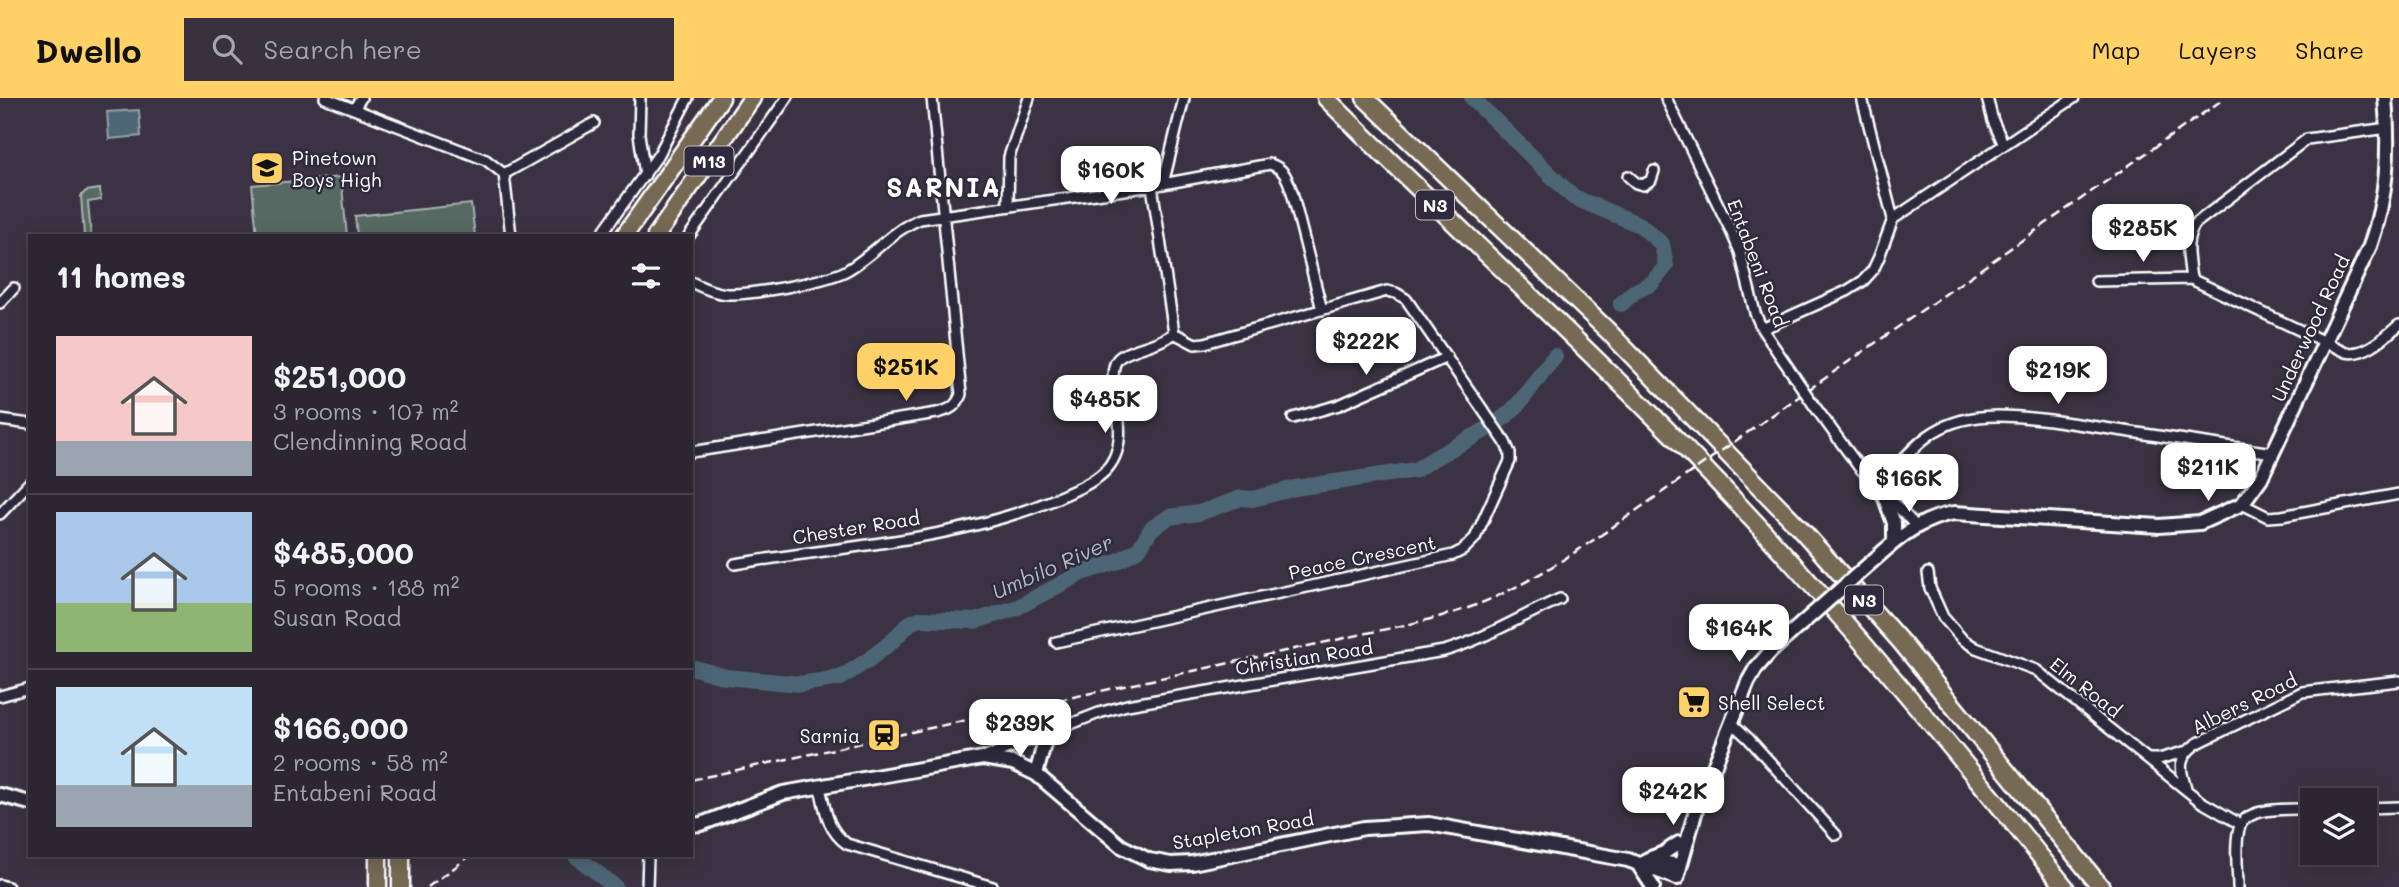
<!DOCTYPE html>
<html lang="en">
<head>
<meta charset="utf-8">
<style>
  :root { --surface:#2c2632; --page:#38323e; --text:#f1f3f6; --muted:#a6a5ac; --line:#48434d; --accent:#ffd166 }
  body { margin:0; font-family:Mali,sans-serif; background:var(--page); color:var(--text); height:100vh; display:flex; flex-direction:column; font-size:26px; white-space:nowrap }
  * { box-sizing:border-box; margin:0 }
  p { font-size:23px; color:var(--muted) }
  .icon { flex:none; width:38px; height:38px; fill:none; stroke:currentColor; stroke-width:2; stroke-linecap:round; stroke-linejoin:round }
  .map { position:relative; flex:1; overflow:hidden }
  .drawer { position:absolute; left:28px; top:136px; width:665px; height:623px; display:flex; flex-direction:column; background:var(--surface); border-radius:0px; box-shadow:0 4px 18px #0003,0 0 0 2px var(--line) }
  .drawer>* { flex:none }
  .buttons { position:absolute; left:2300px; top:690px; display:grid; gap:14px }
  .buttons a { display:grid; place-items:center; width:77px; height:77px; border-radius:0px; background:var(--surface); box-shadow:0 4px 18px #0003,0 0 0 2px var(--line); font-size:35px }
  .price { position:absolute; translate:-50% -60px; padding:0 16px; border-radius:14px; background:#fff; color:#222; font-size:23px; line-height:46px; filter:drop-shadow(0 2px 4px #0008) }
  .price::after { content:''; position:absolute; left:50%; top:42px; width:21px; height:16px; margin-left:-10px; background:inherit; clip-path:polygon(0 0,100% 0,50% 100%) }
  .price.active { background:var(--accent); color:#111 }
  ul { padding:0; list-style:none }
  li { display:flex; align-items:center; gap:21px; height:175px; padding:0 28px }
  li+li { border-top:2px solid var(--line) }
  li span { display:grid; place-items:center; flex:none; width:196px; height:140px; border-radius:0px; color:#555 }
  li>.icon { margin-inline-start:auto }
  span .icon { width:84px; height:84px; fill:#fffc; stroke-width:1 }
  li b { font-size:30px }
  h2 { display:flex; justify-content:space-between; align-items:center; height:84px; padding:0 28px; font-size:30px }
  header { display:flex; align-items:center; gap:42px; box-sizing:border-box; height:98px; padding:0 35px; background:var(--accent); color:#111 }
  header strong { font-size:33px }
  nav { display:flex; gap:38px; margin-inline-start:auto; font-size:24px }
  .search { width:490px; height:63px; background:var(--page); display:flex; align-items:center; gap:18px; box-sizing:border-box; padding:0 24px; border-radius:0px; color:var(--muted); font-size:26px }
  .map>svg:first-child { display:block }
</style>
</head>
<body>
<header>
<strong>Dwello</strong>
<div class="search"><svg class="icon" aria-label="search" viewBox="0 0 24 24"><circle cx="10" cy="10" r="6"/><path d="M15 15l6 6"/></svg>Search here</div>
<nav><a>Map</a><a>Layers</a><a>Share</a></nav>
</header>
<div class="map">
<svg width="2399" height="789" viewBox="0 0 2399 789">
  <rect width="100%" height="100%" fill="#3b3343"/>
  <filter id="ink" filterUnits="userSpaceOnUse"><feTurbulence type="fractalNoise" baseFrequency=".0143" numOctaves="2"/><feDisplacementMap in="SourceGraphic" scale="14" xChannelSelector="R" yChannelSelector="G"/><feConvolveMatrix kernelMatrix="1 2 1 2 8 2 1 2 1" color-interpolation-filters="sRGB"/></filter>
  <g filter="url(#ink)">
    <path fill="#566a64" stroke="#aab4b2" stroke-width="2" d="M341 79 347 138H257L252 87Z
      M100 91 101 102 88 104 91 138H84L81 98 86 93Z
      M471 106 475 138H357L355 118Z"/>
    <path fill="#4d6676" stroke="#94a3ad" stroke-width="2" d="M139 12 141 38 109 41 107 14Z"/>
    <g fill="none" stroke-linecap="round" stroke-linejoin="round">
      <path stroke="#4d6676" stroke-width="16" d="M1472 0 1573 99 1640 127 1662 146 1666 168 1652 185 1634 194 1621 206
        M691 569 726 579 800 586 840 580 867 563 890 545 910 525 919 521 975 523 1016 510 1082 475 1116 464 1139 451 1151 431 1169 419 1199 415 1241 400 1253 401 1295 390 1416 372C1443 352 1475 341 1502 321 1524 305 1537 278 1555 258
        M576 758 615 789"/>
      <g stroke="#fff" stroke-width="14">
        <path id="street" d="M325 0 486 62 504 76
          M640 0 639 36 645 77
          M1666 0 1730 131 1740 154 1755 215 1762 231 1794 278
          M1987 0 1993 23 2004 47
          M354 11 361 0
          M2388 30 2307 41 2196 125C2183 140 2189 163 2191 181L2346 254C2364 259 2386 238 2399 227
          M504 76 594 25
          M504 76 511 138
          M1628 78 1636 85 1643 87 1651 82 1654 73
          M1163 86 1184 0
          M1008 107 1009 59 1029 0
          M1893 121 2074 0
          M600 138 659 56 688 0
          M689 138 787 0
          M2096 183 2191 181
          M691 184C703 190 714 195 727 196 750 197 831 183 849 171 874 156 893 132 920 121L1152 88 1270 66C1285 71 1287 80 1292 94L1322 212
          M0 205 14 190
          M1762 231 1847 193 1863 183 1873 172 1879 159 1893 121 1862 0
          M1813 306 1859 369 1915 427
          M1293 320 1339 307 1447 259
          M0 322 30 326
          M691 354 937 315C950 312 957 308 961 296L932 0
          M1878 390C1893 373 1909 352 1928 338 1963 312 2009 317 2050 322L2273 355
          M2242 406 2268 419 2282 418 2399 396
          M0 416 30 384
          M735 466C840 448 955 443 1053 402 1070 394 1090 387 1104 374 1139 340 1102 283 1117 262 1125 251 1159 248 1174 235
          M1928 475 1930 490 1943 519 1962 541 1976 550 2036 572 2200 703 2240 726
          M1056 544 1453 457 1463 452 1475 440 1510 363V355L1505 344 1406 201 1396 195 1387 193 1205 245 1195 246 1174 235 1152 88
          M0 598 30 590
          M1732 625 1749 641 1836 737
          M983 660 1099 615 1127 607 1444 553C1485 541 1521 518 1560 501
          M2149 661H2159L2187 653
          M820 689C825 711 827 732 847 746L993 789
          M2186 690C2179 669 2178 660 2196 646L2302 594 2399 583
          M2364 710 2399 709
          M0 787 8 789
          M647 789 648 758
          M2238 789C2238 773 2234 743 2240 728 2248 708 2294 711 2312 711"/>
      </g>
      <g stroke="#fff" stroke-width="18">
        <path id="secondary" d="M1883 395 1894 425V444
          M1885 452C1906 434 1925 420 1954 415L2159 428 2200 425 2242 406 2261 380 2370 148C2387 99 2390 52 2385 0
          M1036 676 1047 635
          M0 697 30 705
          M1695 708 1713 671 1748 584 1756 570 1771 553 1790 536
          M691 727 701 726 783 695 983 660 1013 665 1036 676 1121 748 1149 762 1171 766 1192 765 1364 730 1429 726 1628 762 1677 780 1699 701
          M1648 761 1664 755 1679 745
          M1646 762 1680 767
          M1638 766 1653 789"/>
      </g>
      <g stroke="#fff" stroke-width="21">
        <path id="highway" d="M1326 0C1441 115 1562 225 1676 341 1815 483 1941 635 2065 789
          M1365 0 1607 232 1798 428 1901 544 2101 789
          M624 138 721 0
          M656 138 752 0
          M378 758V789
          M401 758V789"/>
      </g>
      <use href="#street" stroke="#2f2a3d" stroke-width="9"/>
      <use href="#secondary" stroke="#2f2a3d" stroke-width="12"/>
      <use href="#highway" stroke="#766a54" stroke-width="16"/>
      <path stroke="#fff" stroke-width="2.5" stroke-dasharray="10 5" stroke-linecap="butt" d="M691 682 1345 540C1388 530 1434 523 1476 507 1523 489 1565 461 1607 433L2225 0
        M428 789 470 758"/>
      <g stroke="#fff" stroke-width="14" stroke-linecap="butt">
        <path id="street-bridge" d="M1794 278 1813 306"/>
      </g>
      <g stroke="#fff" stroke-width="18" stroke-linecap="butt">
        <path id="secondary-bridge" d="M1790 536 1885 452"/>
      </g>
      <use href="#street-bridge" stroke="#2f2a3d" stroke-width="9"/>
      <use href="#secondary-bridge" stroke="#2f2a3d" stroke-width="12"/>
    </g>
  </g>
  <defs>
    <g id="school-square" transform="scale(1.75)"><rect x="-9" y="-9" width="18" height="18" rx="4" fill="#ffd166" stroke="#2f2a3d"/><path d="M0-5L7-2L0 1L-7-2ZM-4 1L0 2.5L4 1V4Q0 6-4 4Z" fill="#111"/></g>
    <g id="supermarket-square" transform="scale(1.75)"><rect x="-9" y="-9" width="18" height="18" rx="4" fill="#ffd166" stroke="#2f2a3d"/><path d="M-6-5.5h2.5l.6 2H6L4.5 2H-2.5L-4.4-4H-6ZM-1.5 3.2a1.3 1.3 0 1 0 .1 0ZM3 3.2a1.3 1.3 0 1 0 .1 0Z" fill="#111"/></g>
    <g id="station-square" transform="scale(1.75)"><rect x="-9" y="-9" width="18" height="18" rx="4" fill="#ffd166" stroke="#2f2a3d"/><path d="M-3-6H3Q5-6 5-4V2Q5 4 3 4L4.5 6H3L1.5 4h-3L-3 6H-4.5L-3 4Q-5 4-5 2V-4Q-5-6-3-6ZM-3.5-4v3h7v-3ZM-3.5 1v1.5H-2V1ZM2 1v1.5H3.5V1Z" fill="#111"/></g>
  </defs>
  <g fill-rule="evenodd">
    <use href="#school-square" x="267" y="70"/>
    <use href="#supermarket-square" x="1694" y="604"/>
    <use href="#station-square" x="884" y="637"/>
  </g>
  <g text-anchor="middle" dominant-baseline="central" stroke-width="5" stroke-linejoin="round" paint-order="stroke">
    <g fill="#2f2a3d" stroke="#c1bfc5" stroke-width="2">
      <rect x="684.5" y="48.5" width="49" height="29" rx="5"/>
      <rect x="1416" y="92.5" width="38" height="29" rx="5"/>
      <rect x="1845" y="487.5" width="38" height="29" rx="5"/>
    </g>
    <g font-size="18" font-weight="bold" fill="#fff">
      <text x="709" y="63">M13</text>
      <text x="1435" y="107">N3</text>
      <text x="1864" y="502">N3</text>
    </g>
    <g font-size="19" fill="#fff" stroke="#2f2a3d" text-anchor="start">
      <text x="292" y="59">Pinetown<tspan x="292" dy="22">Boys High</tspan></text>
      <text x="1718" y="604">Shell Select</text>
      <text x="860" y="637" text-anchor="end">Sarnia</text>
    </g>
    <g font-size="19" fill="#fff" stroke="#2f2a3d">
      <text transform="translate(1758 165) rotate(69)">Entabeni Road</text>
      <text transform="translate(2310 230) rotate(-65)">Underwood Road</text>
      <text transform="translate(856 429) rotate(-9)">Chester Road</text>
      <text transform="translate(1362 459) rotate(-12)">Peace Crescent</text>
      <text transform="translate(1304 559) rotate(-9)">Christian Road</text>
      <text transform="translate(2086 589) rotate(38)">Elm Road</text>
      <text transform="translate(2244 605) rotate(-26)">Albers Road</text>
      <text transform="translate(1243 732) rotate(-10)">Stapleton Road</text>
    </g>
    <g font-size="21" font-style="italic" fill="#afbac1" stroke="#2f2a3d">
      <text transform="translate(1052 468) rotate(-24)">Umbilo River</text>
    </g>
    <g font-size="26" font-weight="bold" letter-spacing="2" fill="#fff" stroke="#2f2a3d">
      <text x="944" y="89">SARNIA</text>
    </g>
  </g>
</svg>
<div class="buttons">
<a><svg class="icon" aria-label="layers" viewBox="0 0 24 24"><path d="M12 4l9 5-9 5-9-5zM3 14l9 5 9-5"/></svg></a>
</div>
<b class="price" style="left:1111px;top:108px">$160K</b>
<b class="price" style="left:2143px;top:166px">$285K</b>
<b class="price" style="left:1366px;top:279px">$222K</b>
<b class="price active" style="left:906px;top:305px">$251K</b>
<b class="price" style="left:2058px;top:308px">$219K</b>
<b class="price" style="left:1105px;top:337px">$485K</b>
<b class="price" style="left:2208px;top:405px">$211K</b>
<b class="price" style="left:1909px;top:416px">$166K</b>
<b class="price" style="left:1739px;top:566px">$164K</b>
<b class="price" style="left:1020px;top:661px">$239K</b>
<b class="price" style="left:1673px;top:729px">$242K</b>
<section class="drawer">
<h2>11 homes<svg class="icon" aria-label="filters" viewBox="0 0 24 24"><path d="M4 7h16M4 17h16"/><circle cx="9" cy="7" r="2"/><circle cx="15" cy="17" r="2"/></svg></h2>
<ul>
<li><span style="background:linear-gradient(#f6c9c9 75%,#9aa5b1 0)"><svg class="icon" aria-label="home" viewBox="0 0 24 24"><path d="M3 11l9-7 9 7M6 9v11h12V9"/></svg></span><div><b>$251,000</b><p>3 rooms · 107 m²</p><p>Clendinning Road</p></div></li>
<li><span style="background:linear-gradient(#a9c7e8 65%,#8fb573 0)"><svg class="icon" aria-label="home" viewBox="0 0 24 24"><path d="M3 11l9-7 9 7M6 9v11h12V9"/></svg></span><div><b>$485,000</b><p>5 rooms · 188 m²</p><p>Susan Road</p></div></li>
<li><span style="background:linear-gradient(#bfe0f5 70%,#9aa5b1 0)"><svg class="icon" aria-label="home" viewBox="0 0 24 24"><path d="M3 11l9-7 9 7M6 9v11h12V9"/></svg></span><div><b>$166,000</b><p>2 rooms · 58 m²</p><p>Entabeni Road</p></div></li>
</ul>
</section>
</div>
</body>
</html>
